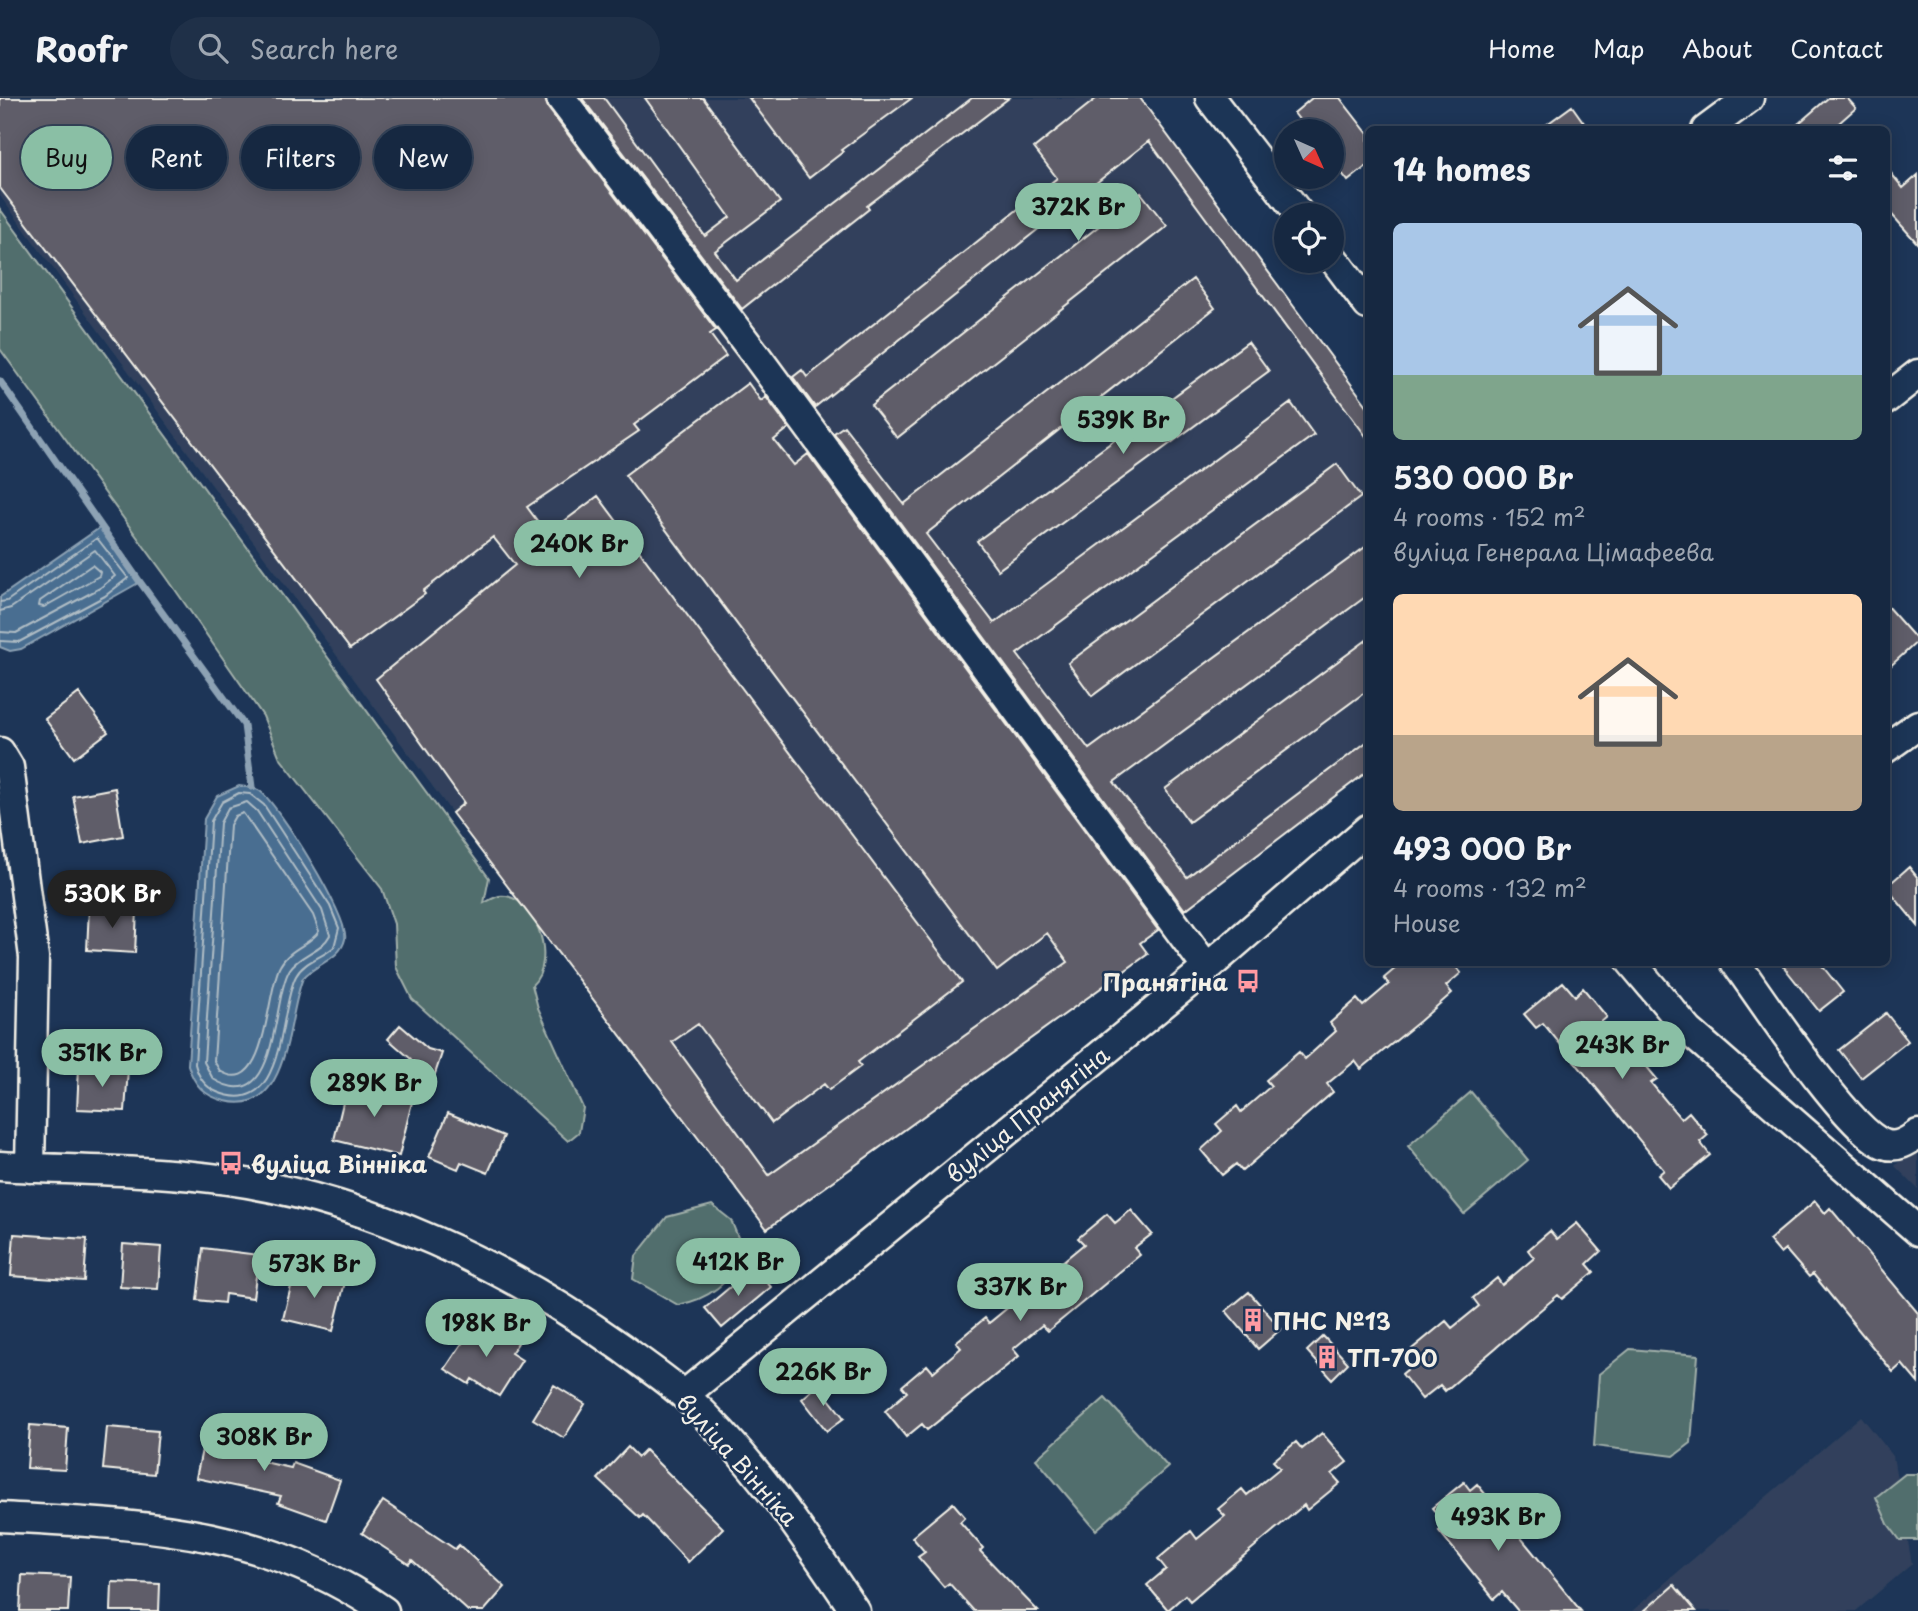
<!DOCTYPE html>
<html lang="en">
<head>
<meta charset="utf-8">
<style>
  :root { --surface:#162841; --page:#1f3048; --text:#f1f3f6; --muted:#9ea6b1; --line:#35445a; --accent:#8abfa5 }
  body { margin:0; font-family:"Playpen Sans",sans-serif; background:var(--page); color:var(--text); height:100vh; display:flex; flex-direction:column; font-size:26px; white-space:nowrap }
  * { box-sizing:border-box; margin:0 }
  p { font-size:23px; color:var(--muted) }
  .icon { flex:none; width:38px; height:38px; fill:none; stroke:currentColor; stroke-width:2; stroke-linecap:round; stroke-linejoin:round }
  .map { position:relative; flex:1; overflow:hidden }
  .sheet { position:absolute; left:1365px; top:28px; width:525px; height:840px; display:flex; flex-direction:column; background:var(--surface); border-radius:10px; box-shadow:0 4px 18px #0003,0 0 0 2px var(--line) }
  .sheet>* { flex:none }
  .banner { position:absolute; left:21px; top:28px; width:665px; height:63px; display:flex; gap:14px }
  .needle { width:46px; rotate:135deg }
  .buttons { position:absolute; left:1274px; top:21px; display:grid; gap:14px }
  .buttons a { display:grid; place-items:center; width:70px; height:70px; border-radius:50%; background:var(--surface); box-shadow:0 4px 18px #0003,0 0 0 2px var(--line); font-size:35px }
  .price { position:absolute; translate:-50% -60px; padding:0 16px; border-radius:24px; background:var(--accent); color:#111; font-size:23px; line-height:46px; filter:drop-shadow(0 2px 4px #0008) }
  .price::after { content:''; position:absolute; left:50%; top:42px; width:21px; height:16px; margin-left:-10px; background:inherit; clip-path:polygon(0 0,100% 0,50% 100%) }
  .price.selected { background:#222; color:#fff }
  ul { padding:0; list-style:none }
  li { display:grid; align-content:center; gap:14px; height:371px; padding:0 28px }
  li span { display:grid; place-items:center; height:217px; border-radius:10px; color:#555 }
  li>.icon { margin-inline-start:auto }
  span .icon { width:126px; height:126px; fill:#fffc; stroke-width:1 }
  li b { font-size:30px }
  h2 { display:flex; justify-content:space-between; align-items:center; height:84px; padding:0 28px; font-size:30px }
  .chip { padding:0 24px; border-radius:32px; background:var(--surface); box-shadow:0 4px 18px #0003,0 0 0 2px var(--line); font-size:24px; line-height:63px }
  .chip.selected { background:var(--accent); color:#111 }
  header { display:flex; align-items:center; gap:42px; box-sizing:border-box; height:98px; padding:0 35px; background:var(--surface); border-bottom:2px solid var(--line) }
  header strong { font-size:33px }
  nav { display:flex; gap:38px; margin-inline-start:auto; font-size:24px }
  .search { width:490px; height:63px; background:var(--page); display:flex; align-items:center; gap:18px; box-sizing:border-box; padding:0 24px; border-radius:38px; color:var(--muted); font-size:26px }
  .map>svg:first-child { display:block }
</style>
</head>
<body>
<header>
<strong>Roofr</strong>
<div class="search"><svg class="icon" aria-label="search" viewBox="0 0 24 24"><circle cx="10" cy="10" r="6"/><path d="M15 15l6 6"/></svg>Search here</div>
<nav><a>Home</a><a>Map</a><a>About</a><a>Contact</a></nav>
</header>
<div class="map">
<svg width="1918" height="1513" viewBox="0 0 1918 1513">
  <rect width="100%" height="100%" fill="#1d3557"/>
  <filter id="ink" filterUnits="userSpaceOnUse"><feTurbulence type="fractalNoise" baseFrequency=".0143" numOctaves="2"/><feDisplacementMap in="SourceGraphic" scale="14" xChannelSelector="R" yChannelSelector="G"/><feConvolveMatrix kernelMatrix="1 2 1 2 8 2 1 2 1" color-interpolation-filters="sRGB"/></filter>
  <g filter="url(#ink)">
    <path fill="#30415c" d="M0 0H1139L1368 309V673L1141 844 1148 856 767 1131 452 715 0 98Z
      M1918 1045V1091L1895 1068Z
      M1861 1318 1893 1358 1912 1466 1856 1513H1632Z"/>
    <path fill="#516e6d" stroke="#a2b0aa" stroke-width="2" d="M0 111 489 780 484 805C488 803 495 799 499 798 534 794 559 862 532 887L538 910 583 1010 579 1034 568 1043 412 901 396 869 394 826 382 791 280 660 263 618 167 480 0 251Z
      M1471 994 1528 1062 1464 1116 1408 1048Z
      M712 1107 731 1122 745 1157C728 1185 710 1201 678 1207L633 1181 636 1158 667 1119Z
      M1630 1251 1698 1257 1691 1345 1674 1358 1594 1348 1599 1276Z
      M1105 1300 1168 1369 1096 1432 1036 1361Z
      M1905 1376H1918V1442H1900L1888 1426 1876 1399Z"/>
    <path fill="#496e91" stroke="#8da2b4" stroke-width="2" d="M101 429 140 484 21 551 10 553 0 549V499Z
      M239 688C247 689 253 689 260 693 278 706 350 820 345 841 341 861 315 866 303 880 287 917 291 1020 225 1003 204 998 194 987 188 967L204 721 217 698Z"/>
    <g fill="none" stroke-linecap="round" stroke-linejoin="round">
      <path stroke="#b0bdc5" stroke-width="2" d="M92 467 100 474 99 478 44 509 39 508 40 503Z
        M0 504 7 503 97 440 128 480 105 498 19 544 0 543
        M0 513 11 510 95 452 115 478 100 490 16 535 0 534
        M239 695 250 696 264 707 330 808 339 830 334 849C322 860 304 863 296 878 278 911 287 1023 217 994 205 989 198 978 195 966L211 723 222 704Z
        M247 704 257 713 322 812 330 837C322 853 300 856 290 871 271 901 280 1022 213 981L204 964 220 725 228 710Z
        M243 715 313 817 319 833C312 846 289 850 280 868 266 892 267 1002 220 973L214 963 230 727 235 718Z"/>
      <path stroke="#8da2b4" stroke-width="7" d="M0 283 140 484 244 627 252 689"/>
    </g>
    <path fill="#5e5d69" stroke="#f4f1e8" stroke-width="2" d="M0 0H545L548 10 716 232 710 236 726 258 634 327 639 333 527 409 547 436 598 398 962 884 858 964 861 968 829 992 824 986 772 1025 698 926 672 944 769 1077 1068 864 1047 835 997 873 625 377 748 285 761 303 766 299 789 330 774 342 794 367 808 356 1158 832 1140 845 1148 856 767 1131 452 715 464 705 376 581 515 467 493 439 423 493 425 496 350 551 0 90Z
      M582 0H604L705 138 730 119 645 0H703L780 104 715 153 736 182 972 0H1009L867 108 869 111 742 211Z
      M749 0H912L841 52 843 54 809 80Z
      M1097 0H1140L1368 309V341L1149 43 815 309 793 279 802 272 807 279 1057 80 1034 50Z
      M1312 0H1340L1368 36V67L1348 83 1332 62V33H1308L1294 15Z
      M1828 0H1847L1856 10 1831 32H1791Z
      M1572 8 1589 32H1539Z
      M1886 69 1903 90 1918 77V146L1886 110Z
      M1141 95 1167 128 897 340 871 307Z
      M1193 181 1215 210 926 436 994 525 1291 305 1314 337 1017 556 1089 651 1368 447V497L1114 684 1187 779 1368 643V673L1185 812 834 335 844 328 904 406Z
      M1248 244 1269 273 998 472 977 443Z
      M1337 366 1361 399 1092 598 1068 565Z
      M1886 507 1918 543 1886 572Z
      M1368 541V592L1189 724 1165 691Z
      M79 595 108 634 74 660 45 621Z
      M115 690 123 738 82 746 73 698Z
      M1909 769 1918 780V828L1886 789Z
      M89 810 137 812 135 855 87 852Z
      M1403 864H1452L1461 875 1446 888 1452 895 1420 923 1361 971 1355 963 1327 986 1333 994 1242 1073 1236 1066 1222 1077 1201 1052 1222 1033 1216 1026 1237 1008 1241 1014 1271 988 1266 982 1299 954 1305 961 1336 933 1330 925 1357 901 1363 908 1389 886 1384 880Z
      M1780 864H1819L1843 894 1819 913Z
      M1563 884 1575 898 1583 890 1607 919 1600 925 1627 958 1633 952 1657 981 1651 985 1681 1021 1689 1014 1708 1037 1700 1044 1710 1057 1669 1090 1658 1077 1664 1072 1543 925 1536 930 1524 916Z
      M1886 915 1908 943 1861 980 1839 952Z
      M400 927 428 951 442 955 430 991 404 983 411 961 388 941Z
      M79 969 128 971 125 1013 77 1011Z
      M348 984 413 1000 399 1058 334 1042Z
      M448 1015 504 1038 488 1075 461 1064 458 1071 429 1059Z
      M1815 1103 1825 1115 1830 1110 1918 1215V1285L1902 1266 1893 1274 1813 1176 1809 1179 1785 1151 1780 1155 1769 1142Z
      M1131 1112 1152 1136 1134 1150 1140 1157 1048 1233 1042 1227 1013 1251 1019 1258 927 1332 922 1326 906 1339 885 1313 907 1294 902 1288 927 1267 933 1274 961 1250 956 1244 985 1220 989 1225 1028 1193 1022 1186 1045 1168 1050 1174 1084 1146 1078 1140 1107 1116 1115 1125Z
      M1577 1125 1601 1153 1587 1166 1594 1174 1562 1201 1558 1197 1445 1293 1440 1287 1422 1301 1402 1276 1420 1261 1412 1251 1446 1223 1452 1230 1479 1208 1473 1200 1497 1180 1502 1187 1534 1160 1528 1152 1550 1133 1557 1141Z
      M14 1136 87 1141 84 1183 11 1178Z
      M123 1146 161 1149 158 1191 120 1189Z
      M203 1150 259 1157 253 1200 225 1196 224 1205 197 1202Z
      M754 1169 771 1189 722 1230 705 1210Z
      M295 1172 345 1184 333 1233 283 1221Z
      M1249 1194 1281 1231 1258 1251 1226 1213Z
      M489 1225 518 1245 511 1255 522 1262 499 1298 472 1281 469 1286 445 1271 475 1226 484 1233Z
      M1323 1238 1348 1265 1332 1281 1307 1253Z
      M554 1287 585 1306 564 1340 533 1321Z
      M818 1287 844 1320 827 1333 802 1301Z
      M30 1327 68 1330 65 1372 27 1370Z
      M207 1328 260 1339 255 1362 291 1370 293 1365 340 1382 326 1422 278 1405 281 1398 196 1380Z
      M107 1329 158 1333 154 1376 103 1371Z
      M1322 1335 1347 1364 1332 1376 1340 1385 1307 1412 1304 1407 1190 1503 1185 1497 1168 1512 1147 1487 1166 1471 1158 1461 1191 1433 1197 1441 1225 1418 1218 1411 1242 1391 1247 1397 1280 1370 1273 1363 1296 1344 1302 1351Z
      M628 1349 638 1359 645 1352 723 1430 688 1464 643 1417 640 1420 598 1381Z
      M1464 1384 1470 1392 1477 1386 1581 1513H1518L1502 1494 1494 1501 1439 1433 1446 1427 1432 1410Z
      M383 1403 455 1451 459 1447 505 1489 484 1513H468L412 1462 409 1466 362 1435Z
      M953 1405 965 1419 960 1424 983 1450 980 1453 1038 1513H974L949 1485 944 1489 918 1459 925 1454 912 1439Z
      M22 1477 70 1479 68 1513H20Z
      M112 1484 160 1486 159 1513H111Z
      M1674 1487 1696 1513H1644Z"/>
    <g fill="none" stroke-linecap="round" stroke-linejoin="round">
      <g stroke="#f4f1e8" stroke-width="33">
        <path id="minor" d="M561 0 755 256 1207 870
          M1210 0 1300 117
          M1706 32 1749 0
          M1332 159 1368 207
          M1886 301 1918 276
          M1886 650 1918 627
          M0 654 9 669 34 859 30 1070
          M1631 864 1689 933 1918 1133
          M1735 864C1761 900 1849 1034 1884 1046 1897 1051 1908 1043 1918 1036
          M0 1068C76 1073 151 1071 227 1082 366 1101 509 1169 622 1250 643 1266 666 1281 685 1298 753 1360 804 1437 855 1513
          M684 1297 1207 870 1368 731
          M0 1419C141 1427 263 1429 384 1513"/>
      </g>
      <use href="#minor" stroke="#1d3557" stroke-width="28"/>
    </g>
  </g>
  <defs>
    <g id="bus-bare" transform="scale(1.89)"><path d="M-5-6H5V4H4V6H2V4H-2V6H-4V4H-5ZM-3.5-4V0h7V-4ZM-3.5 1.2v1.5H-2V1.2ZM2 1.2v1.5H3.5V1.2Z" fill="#ff9aa2" stroke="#1d3557" stroke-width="2.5" paint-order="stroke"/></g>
    <g id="building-bare" transform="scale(1.89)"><path d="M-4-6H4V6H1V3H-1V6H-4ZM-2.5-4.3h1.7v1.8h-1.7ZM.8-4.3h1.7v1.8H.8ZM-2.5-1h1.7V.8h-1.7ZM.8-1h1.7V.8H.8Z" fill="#ff9aa2" stroke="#1d3557" stroke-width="2.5" paint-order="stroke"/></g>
  </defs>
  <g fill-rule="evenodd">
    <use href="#bus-bare" x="1248" y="883"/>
    <use href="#bus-bare" x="231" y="1065"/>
    <use href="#building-bare" x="1253" y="1222"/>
    <use href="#building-bare" x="1327" y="1259"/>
  </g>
  <g text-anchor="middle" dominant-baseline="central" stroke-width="5" stroke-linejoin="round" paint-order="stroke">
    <g font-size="23" font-weight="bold" fill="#f4f1e8" stroke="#1d3557" text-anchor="start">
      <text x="1228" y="883" text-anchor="end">Пранягіна</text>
      <text x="251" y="1065">вуліца Вінніка</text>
      <text x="1273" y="1222">ПНС №13</text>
      <text x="1347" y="1259">ТП-700</text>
    </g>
    <g font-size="23" fill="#f4f1e8" stroke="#1d3557">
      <text transform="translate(1027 1016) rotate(-39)">вуліца Пранягіна</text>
      <text transform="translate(738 1361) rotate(48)">вуліца Вінніка</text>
    </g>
  </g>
</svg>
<div class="buttons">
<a><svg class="needle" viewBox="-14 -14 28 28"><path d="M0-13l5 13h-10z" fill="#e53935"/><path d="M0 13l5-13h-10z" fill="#9ea6b1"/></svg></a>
<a><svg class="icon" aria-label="locate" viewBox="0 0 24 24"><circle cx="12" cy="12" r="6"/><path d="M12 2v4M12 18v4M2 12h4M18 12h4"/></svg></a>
</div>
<b class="price" style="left:1078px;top:145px">372K Br</b>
<b class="price" style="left:1123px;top:358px">539K Br</b>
<b class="price" style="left:579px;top:482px">240K Br</b>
<b class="price selected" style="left:112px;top:832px">530K Br</b>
<b class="price" style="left:1622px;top:983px">243K Br</b>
<b class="price" style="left:102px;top:991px">351K Br</b>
<b class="price" style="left:374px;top:1021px">289K Br</b>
<b class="price" style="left:738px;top:1200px">412K Br</b>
<b class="price" style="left:314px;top:1202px">573K Br</b>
<b class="price" style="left:1020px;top:1225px">337K Br</b>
<b class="price" style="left:486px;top:1261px">198K Br</b>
<b class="price" style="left:823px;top:1310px">226K Br</b>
<b class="price" style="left:264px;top:1375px">308K Br</b>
<b class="price" style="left:1498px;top:1455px">493K Br</b>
<div class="banner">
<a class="chip selected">Buy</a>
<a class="chip">Rent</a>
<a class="chip">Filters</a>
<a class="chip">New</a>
</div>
<section class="sheet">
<h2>14 homes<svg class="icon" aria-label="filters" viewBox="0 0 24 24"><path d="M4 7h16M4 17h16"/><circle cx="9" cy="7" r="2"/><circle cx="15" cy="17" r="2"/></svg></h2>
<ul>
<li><span style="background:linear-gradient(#a9c7e8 70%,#7fa58c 0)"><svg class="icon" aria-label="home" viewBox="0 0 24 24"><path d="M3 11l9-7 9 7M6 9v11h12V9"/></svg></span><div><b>530 000 Br</b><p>4 rooms · 152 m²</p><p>вуліца Генерала Цімафеева</p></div></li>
<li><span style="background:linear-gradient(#ffd9b3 65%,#b9a48a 0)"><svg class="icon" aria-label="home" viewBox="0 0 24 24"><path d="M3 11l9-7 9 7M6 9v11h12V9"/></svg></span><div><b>493 000 Br</b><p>4 rooms · 132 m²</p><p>House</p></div></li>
</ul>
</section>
</div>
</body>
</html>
